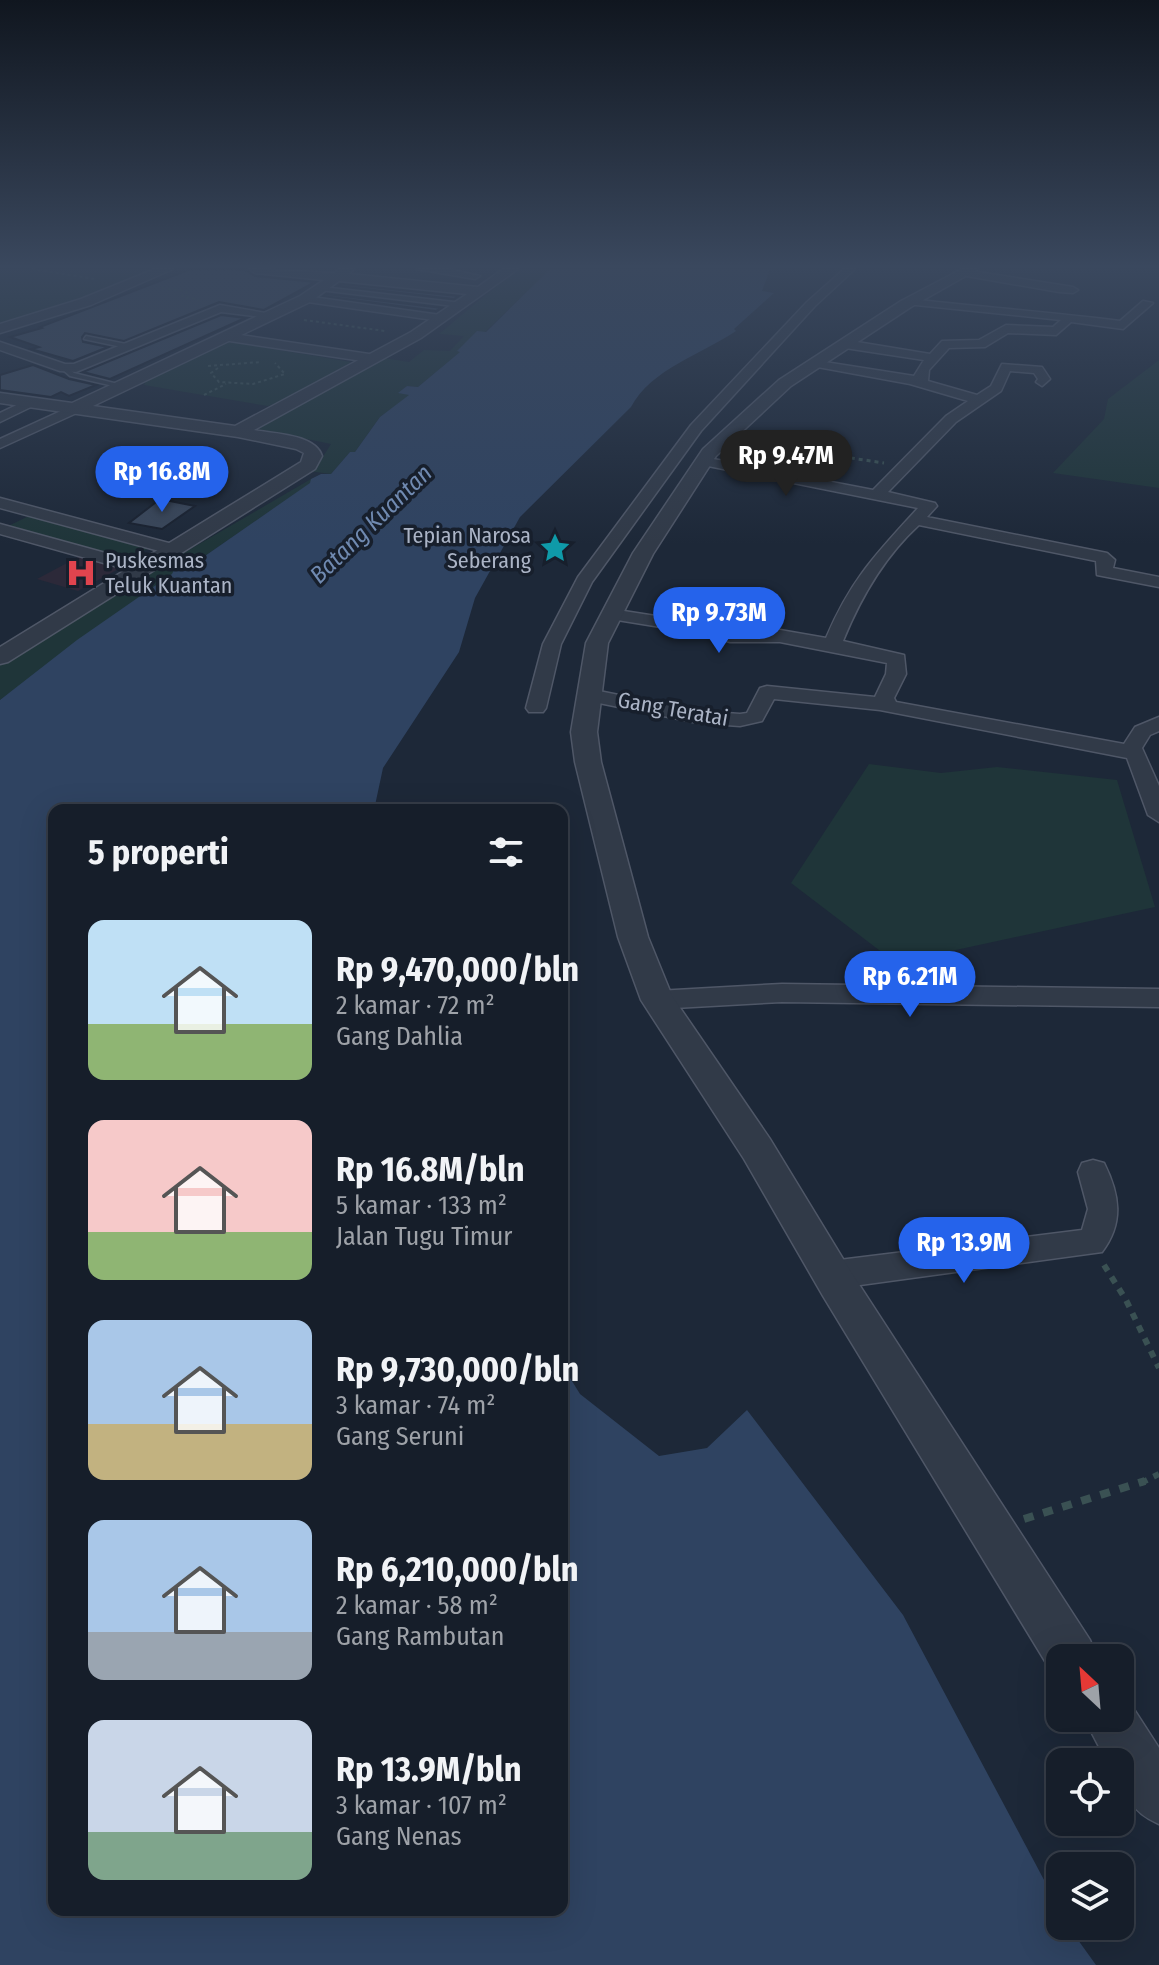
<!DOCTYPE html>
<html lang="id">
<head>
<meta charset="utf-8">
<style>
  :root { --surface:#161e2a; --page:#1f2732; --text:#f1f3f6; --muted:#9ea2a8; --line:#353c47; --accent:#2563eb }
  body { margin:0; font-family:"Fira Sans Condensed",sans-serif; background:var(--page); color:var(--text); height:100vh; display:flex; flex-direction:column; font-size:30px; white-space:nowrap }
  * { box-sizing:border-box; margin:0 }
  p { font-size:26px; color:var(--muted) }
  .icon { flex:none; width:44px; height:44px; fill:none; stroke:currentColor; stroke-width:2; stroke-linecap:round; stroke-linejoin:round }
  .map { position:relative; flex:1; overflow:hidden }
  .sheet { position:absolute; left:48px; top:804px; width:520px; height:1112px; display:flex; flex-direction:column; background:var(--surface); border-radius:16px; box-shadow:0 8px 32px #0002,0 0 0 2px var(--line) }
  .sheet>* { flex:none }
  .needle { width:52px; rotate:334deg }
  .fabs { position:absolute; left:1046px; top:1644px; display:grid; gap:16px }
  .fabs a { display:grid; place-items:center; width:88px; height:88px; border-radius:16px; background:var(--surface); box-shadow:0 8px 32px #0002,0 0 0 2px var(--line); font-size:40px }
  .price { position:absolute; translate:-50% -68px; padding:0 18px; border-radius:28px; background:var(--accent); color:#fff; font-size:26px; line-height:52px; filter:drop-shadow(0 2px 4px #0008) }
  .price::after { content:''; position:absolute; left:50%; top:48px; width:24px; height:18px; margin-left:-12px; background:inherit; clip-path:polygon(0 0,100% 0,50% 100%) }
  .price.current { background:#222; color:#fff }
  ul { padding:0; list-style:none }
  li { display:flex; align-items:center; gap:24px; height:200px; padding:0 40px }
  li span { display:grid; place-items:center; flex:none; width:224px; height:160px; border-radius:16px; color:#555 }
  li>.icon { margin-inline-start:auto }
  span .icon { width:96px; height:96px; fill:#fffc; stroke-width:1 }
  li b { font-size:34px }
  h2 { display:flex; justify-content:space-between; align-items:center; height:96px; padding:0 40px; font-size:34px }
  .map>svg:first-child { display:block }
</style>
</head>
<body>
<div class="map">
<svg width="1159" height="1965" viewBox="0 0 1159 1965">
  <rect width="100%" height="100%" fill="#1d2838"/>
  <path fill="#2c2939" d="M84 554 124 566 78 591 37 579Z"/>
  <path fill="#1f3539" d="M0 269H156L55 309 0 325Z
    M517 269H550L485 332 418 387 407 386 400 393 410 395 380 417 355 452H350L331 474 308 471 321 460 331 444 258 429 320 391 384 358 409 362 424 350 450 351 464 336 439 334Z
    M225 343H238L351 362 293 397 268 406 144 385 146 381Z
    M1159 360V488L1053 473 1104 419 1108 399Z
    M311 479V483L202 558 174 570 173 574 0 700V660Z
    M33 514 153 546 124 562 4 528Z
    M869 764 941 773 997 767 1117 780 1155 907 896 963 791 883Z"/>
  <path fill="#2f4361" d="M550 269H770L762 291 774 293 734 329 736 331C702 354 651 369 631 407L520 517 475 598 459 652 383 768 374 810H54V1910H562V1365L580 1394 659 1456 707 1448 747 1410 903 1615 1060 1910V1926H1068L1096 1965H0V700L77 640 172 574 174 570 202 558 310 483 311 479 321 474H331L350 452H355L380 417 409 395 398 393 407 386 418 387 460 352 457 351 477 331 486 332Z"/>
  <path fill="#394659" stroke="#19212f" stroke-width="2" d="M191 269H236L247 271 255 276 315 282 264 310 219 302 124 341 85 333 82 337 83 342 108 347 73 361 31 349 39 347 10 337 42 328 40 327Z
    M341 284 458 296 454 299 339 286Z
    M326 294 442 308 436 311 324 296Z
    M221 315 245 318 110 379 83 372Z
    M33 365 69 379 96 385 69 396 61 392 51 397 0 390V375Z
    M160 499 195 506 162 529 129 523Z"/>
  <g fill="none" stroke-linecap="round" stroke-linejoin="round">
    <g stroke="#4f5767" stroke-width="3">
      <path id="service" d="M322 287 462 303 465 305 462 307 320 290Z
        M86 336 131 345 134 347 131 349 84 339Z
        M62 367H66L74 373 126 386 122 388 70 376 62 369Z"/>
    </g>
    <g stroke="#4f5767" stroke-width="3">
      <path id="minor" d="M417 269H448L480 276 475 279Z
        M844 269H855L815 306 701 431 592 582 561 644 546 708 543 712H529L526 708 543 644 578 577 691 425 807 302Z
        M965 270 1073 287 1078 290 1073 293 1059 292 961 275V271Z
        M305 296 440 315 446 318 440 321 301 301V297Z
        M910 299C980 307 1050 312 1120 321L1143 301 1153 303 1123 329 1071 322 1056 335 1008 333 985 347 949 348 929 370 928 381 977 395 991 386 1002 364 1042 367 1050 379 1042 386 1036 382 1038 379 1034 373 1010 371 1001 391 956 422 888 492 935 503 937 506 927 517 1107 553 1115 560 1113 568 1159 577V587L1097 575 1096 561 919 525C884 557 861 597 843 641L904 655 906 674 894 698 896 702 1124 744 1135 727 1159 717V731L1150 735 1142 748 1159 786V822L1148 815 1127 758 880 710 774 699 762 721 740 726 698 723 589 701 579 695 589 689 698 711 740 714 747 713 760 688 767 686 875 697 886 674 887 663 780 642H730L704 634 611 619 602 614 611 609 707 624 731 630H780L826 638C851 579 876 554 918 508L703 465 696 461 703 457 873 490 946 416 968 401 910 384 812 366V360L914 376 924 360 845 348 839 344 845 340 930 354 942 341 979 340 1006 325 1053 327 1061 320 906 304 904 302Z
        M220 305 277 315 271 318 221 312 76 372 60 371 0 350V342L65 364H74Z
        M227 333 369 354 375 358 369 362 223 340V334Z
        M27 400 39 403 0 422V413Z
        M76 404 83 408 81 411 0 448V439Z
        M0 498 180 546 182 550 174 555 0 508Z
        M0 524 149 565 152 569 143 574 0 534Z
        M782 984 1159 989V1007L782 1002 657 1009 648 1007 644 1000 648 993 657 991Z
        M1093 1160 1104 1163C1120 1195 1124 1223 1102 1252L831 1289 820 1285 815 1275 820 1265 831 1261 1082 1230 1088 1209 1078 1172 1082 1163Z"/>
    </g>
    <g stroke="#4f5767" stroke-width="3">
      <path id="tertiary" d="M155 269H173L91 305 0 333V324L81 299Z
        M249 269 334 273 339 269H354L349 274 478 287 503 269H518L421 338 254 430C274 434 315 434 322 456L315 469 8 662 0 664V647L301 462 304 453 296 449 238 437 0 403V393L72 403 300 296 324 280 255 273ZM339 281 467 294 411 332 235 426 93 406 310 302Z
        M962 269H978L911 307 791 386 716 456 653 554 608 643 597 732 601 762 648 937 672 996 770 1139 851 1272 1090 1640 1097 1658H1060V1678L1054 1676 823 1296 744 1159 641 1000 618 937 575 762 571 732 586 643 633 553 703 449 779 380 901 301Z
        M1120 1696 1128 1700 1159 1748V1824C1131 1812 1120 1792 1120 1762H1107L1084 1718H1120Z"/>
    </g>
    <path stroke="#3a5153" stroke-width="2" stroke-dasharray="3 3" stroke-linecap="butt" d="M32 269 95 279
      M162 288 185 291 187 293 182 296 199 300
      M304 320 385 331
      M208 366 261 362
      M218 368 211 373 219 382 253 384 285 374 275 363
      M204 395 226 384"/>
    <path stroke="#3a5153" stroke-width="3" stroke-dasharray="4 4" stroke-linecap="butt" d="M781 456 799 455 836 464 851 458 884 463"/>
    <path stroke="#3a5153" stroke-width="6" stroke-dasharray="7 7" stroke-linecap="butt" d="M1104 1265 1126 1300 1159 1368
      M1141 1483 1159 1474"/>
    <path stroke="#3a5153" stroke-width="8" stroke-dasharray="10 10" stroke-linecap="butt" d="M1024 1519 1145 1481"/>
    <use href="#service" fill="#313a48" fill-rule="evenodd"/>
    <use href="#minor" fill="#313a48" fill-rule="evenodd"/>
    <use href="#tertiary" fill="#313a48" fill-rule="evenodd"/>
  </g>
  <linearGradient id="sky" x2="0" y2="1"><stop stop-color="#10161f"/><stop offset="0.49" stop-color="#3a485e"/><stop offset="1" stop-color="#3a485e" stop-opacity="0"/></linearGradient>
  <rect width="1159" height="544" fill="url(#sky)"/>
  <defs>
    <g id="sight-bare" transform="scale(2.4)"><path d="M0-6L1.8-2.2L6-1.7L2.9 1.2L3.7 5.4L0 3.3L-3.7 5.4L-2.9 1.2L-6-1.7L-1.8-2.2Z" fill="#0f9aa8" stroke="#171f2c" stroke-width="2.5" paint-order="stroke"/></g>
    <g id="hospital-bare" transform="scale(2.4)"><path d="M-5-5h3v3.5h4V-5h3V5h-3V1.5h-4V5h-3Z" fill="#e0444e" stroke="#171f2c" stroke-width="2.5" paint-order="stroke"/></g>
  </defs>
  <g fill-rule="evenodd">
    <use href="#sight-bare" x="555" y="548"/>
    <use href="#hospital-bare" x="81" y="573"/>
  </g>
  <g text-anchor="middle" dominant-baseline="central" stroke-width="7" stroke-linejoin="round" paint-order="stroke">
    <g font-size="22" fill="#abb4c6" stroke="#171f2c" text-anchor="end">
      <text x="531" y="535">Tepian Narosa<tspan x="531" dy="25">Seberang</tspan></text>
      <text x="105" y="560" text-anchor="start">Puskesmas<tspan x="105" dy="25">Teluk Kuantan</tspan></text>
    </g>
    <g font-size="22" fill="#abb4c6" stroke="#171f2c">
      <text transform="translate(673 709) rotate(10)">Gang Teratai</text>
    </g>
    <g font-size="24" font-style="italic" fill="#708ab1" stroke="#171f2c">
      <text transform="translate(371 524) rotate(-44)">Batang Kuantan</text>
    </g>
  </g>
</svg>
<div class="fabs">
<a><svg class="needle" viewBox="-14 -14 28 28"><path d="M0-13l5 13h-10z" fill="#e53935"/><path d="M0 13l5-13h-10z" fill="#9ea2a8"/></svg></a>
<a><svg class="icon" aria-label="locate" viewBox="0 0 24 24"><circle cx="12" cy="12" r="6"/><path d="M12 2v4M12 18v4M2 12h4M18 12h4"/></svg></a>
<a><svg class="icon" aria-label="layers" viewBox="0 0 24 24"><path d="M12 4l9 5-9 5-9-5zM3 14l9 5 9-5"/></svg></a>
</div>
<b class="price current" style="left:786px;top:498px">Rp 9.47M</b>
<b class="price" style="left:162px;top:514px">Rp 16.8M</b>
<b class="price" style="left:719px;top:655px">Rp 9.73M</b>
<b class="price" style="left:910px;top:1019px">Rp 6.21M</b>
<b class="price" style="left:964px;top:1285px">Rp 13.9M</b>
<section class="sheet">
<h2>5 properti<svg class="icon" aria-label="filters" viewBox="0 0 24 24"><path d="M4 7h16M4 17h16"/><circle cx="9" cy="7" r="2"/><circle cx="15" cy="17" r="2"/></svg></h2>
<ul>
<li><span style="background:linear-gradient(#bfe0f5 65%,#8fb573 0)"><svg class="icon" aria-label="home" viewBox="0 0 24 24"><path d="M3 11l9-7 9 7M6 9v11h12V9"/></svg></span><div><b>Rp 9,470,000/bln</b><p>2 kamar · 72 m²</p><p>Gang Dahlia</p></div></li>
<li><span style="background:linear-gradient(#f6c9c9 70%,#8fb573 0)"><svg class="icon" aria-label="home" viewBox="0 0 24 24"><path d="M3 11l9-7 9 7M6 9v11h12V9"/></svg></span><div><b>Rp 16.8M/bln</b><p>5 kamar · 133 m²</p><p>Jalan Tugu Timur</p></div></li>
<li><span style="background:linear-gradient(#a9c7e8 65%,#c2b280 0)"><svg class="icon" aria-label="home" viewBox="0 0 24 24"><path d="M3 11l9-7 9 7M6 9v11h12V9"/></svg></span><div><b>Rp 9,730,000/bln</b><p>3 kamar · 74 m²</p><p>Gang Seruni</p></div></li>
<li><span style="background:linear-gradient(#a9c7e8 70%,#9aa5b1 0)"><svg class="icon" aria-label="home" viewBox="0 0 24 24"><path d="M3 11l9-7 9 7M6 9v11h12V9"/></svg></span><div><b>Rp 6,210,000/bln</b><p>2 kamar · 58 m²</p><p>Gang Rambutan</p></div></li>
<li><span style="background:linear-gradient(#c9d6e8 70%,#7fa58c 0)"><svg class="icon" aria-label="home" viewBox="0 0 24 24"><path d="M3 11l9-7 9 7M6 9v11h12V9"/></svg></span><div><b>Rp 13.9M/bln</b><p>3 kamar · 107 m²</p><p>Gang Nenas</p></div></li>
</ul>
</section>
</div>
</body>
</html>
